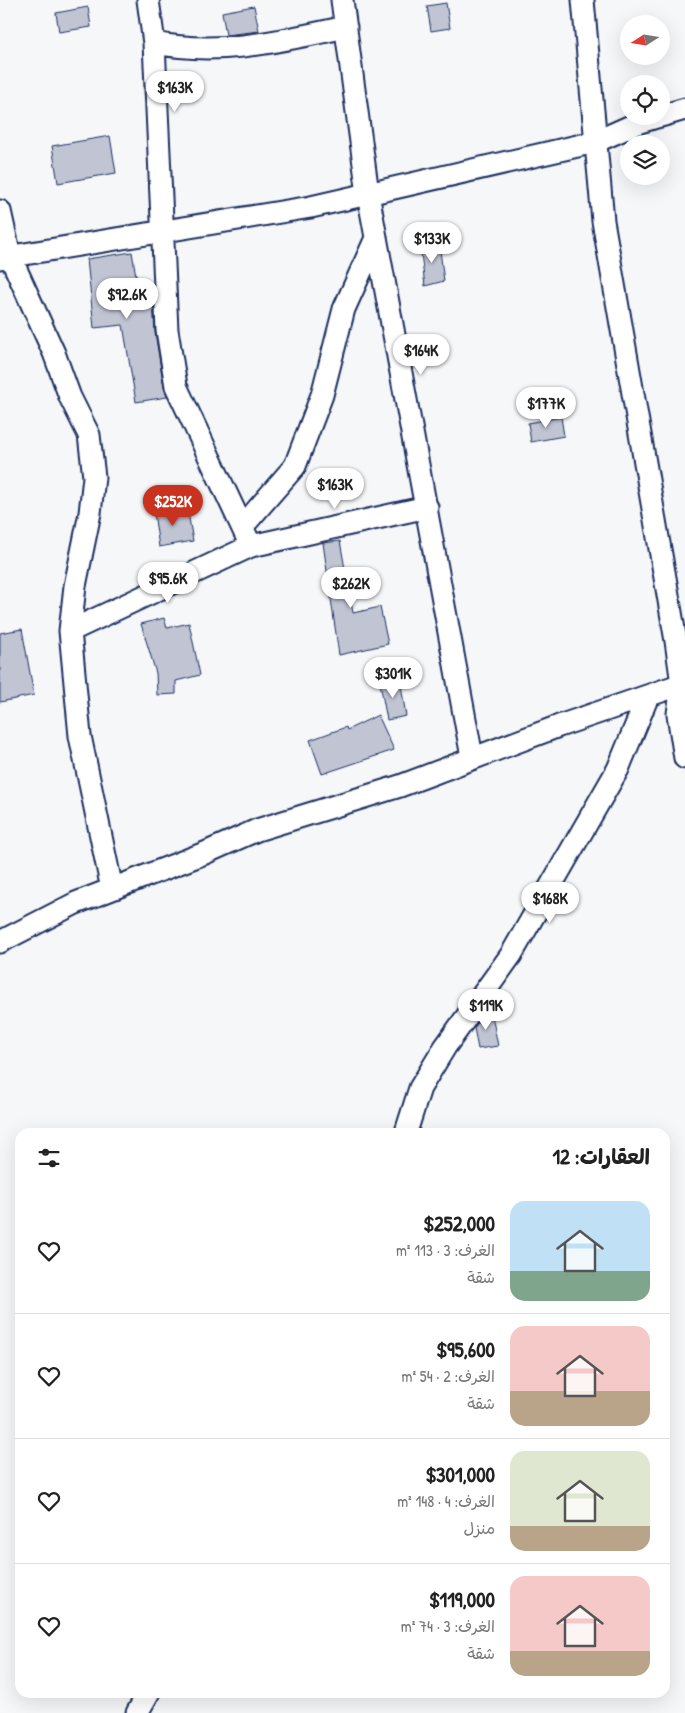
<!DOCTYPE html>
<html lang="ar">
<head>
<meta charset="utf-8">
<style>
  :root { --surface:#fff; --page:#f2f2f2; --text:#222; --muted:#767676; --line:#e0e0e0; --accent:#c8321e }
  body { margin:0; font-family:"Patrick Hand","Playpen Sans Arabic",sans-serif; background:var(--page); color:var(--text); direction:rtl; height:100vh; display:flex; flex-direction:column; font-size:19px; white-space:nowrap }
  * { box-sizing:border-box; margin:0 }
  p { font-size:16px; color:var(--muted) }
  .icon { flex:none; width:28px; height:28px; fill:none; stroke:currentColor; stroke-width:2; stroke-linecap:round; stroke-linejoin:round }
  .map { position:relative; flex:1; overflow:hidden; direction:ltr }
  .details { position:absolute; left:15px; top:1128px; width:655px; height:570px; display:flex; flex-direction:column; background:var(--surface); border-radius:15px; box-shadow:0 5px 20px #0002; direction:rtl }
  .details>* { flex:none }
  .needle { width:32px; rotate:258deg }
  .tools { position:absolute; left:620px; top:15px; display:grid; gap:10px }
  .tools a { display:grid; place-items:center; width:50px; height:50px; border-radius:50%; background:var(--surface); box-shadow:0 5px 20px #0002; font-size:25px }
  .price { position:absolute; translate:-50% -42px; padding:0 11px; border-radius:18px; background:#fff; color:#222; font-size:16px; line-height:32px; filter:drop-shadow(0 1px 2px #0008) }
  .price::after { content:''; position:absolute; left:50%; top:30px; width:15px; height:11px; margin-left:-8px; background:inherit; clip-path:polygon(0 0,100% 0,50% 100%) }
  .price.on { background:var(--accent); color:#fff }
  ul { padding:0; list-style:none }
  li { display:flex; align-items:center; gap:15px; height:125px; padding:0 20px }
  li+li { border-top:1px solid var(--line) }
  li span { display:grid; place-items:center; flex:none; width:140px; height:100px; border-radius:15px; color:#555 }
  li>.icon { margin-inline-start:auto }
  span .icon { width:60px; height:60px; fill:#fffc; stroke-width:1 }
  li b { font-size:21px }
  h2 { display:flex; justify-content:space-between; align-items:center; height:60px; padding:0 20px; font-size:21px }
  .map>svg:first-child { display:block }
</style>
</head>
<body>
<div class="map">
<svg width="685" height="1713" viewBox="0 0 685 1713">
  <rect width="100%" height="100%" fill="#f6f7f9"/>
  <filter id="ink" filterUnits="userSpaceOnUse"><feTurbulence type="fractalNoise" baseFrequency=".02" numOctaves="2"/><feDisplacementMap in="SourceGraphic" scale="10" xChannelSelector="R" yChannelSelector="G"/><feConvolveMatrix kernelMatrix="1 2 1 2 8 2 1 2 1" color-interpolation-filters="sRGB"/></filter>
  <g filter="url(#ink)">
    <path fill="#c0c4d3" stroke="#1b2f5e" d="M446 3 450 28 431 31 427 6Z
      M254 6 259 31 226 35 222 12Z
      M88 7 91 27 59 32 56 13Z
      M110 136 116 173 58 183 52 146Z
      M439 243 444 281 425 286 420 245Z
      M132 252 141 306 153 303 155 332 164 388 167 397 136 402 123 325 94 328 87 259Z
      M561 417 564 436 531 442 528 423Z
      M187 507 193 541 159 547 154 513Z
      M340 541 353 613 380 607 388 644 339 655 323 543Z
      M164 618 167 628 189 623 200 675 176 681V694L157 695 156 673 141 624Z
      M22 629 34 695 0 702V633Z
      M400 679 406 716 387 720 380 683Z
      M378 715 394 750 322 774 310 740 346 727 347 730Z
      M490 1005 498 1046 478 1049 474 1028Z"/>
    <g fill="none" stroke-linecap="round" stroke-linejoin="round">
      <g stroke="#1b2f5e" stroke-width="25">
        <path id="street" d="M148 0 154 43 167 330 176 386 251 546
          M342 0 368 194 472 757
          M583 0 603 221 676 641 682 684 678 714 685 758
          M154 43C221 56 280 41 346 27
          M661 116 685 109
          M0 211 10 256 54 353 70 397 89 435 94 477 90 513 75 586 70 631 80 736 112 889
          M0 258 311 207 595 142 640 122 660 116
          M243 526 295 466 322 395 344 309 376 238
          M70 631 251 546 427 507
          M0 942 76 903 205 853 257 830 400 786 559 726 685 683
          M406 1132 420 1088 445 1047 511 955 618 769 648 696
          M137 1713 149 1692"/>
      </g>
      <use href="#street" stroke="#fff" stroke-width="21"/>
    </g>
  </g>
</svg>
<div class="tools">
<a><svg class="needle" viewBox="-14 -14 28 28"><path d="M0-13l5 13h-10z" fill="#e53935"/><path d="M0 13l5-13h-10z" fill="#767676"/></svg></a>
<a><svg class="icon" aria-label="locate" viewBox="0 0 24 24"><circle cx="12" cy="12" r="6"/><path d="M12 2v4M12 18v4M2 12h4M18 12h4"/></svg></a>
<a><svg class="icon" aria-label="layers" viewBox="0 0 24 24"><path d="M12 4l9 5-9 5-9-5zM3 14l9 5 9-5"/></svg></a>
</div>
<b class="price" style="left:175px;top:113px">$163K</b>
<b class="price" style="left:432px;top:264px">$133K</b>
<b class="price" style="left:127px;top:320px">$92.6K</b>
<b class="price" style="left:421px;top:376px">$164K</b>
<b class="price" style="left:546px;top:429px">$177K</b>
<b class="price" style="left:335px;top:510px">$163K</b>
<b class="price on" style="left:173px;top:527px">$252K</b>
<b class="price" style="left:168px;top:604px">$95.6K</b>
<b class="price" style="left:351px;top:609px">$262K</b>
<b class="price" style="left:393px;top:699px">$301K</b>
<b class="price" style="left:550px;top:924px">$168K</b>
<b class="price" style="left:486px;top:1031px">$119K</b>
<section class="details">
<h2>العقارات: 12<svg class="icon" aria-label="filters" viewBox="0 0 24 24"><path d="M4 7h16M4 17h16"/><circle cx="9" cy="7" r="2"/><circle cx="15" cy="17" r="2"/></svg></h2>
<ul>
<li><span style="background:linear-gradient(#bfe0f5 70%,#7fa58c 0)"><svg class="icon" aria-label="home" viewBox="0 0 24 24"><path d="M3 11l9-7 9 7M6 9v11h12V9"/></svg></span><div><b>$252,000</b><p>الغرف: 3 · 113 m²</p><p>شقة</p></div><svg class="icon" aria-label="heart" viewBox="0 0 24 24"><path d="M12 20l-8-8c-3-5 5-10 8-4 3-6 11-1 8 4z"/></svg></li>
<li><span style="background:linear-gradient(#f6c9c9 65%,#b9a48a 0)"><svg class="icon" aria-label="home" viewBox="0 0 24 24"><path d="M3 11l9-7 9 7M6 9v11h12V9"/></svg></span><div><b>$95,600</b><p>الغرف: 2 · 54 m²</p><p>شقة</p></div><svg class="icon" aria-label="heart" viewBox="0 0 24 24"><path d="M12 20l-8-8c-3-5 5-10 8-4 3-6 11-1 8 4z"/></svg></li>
<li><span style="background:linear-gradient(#dfe7d0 75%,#b9a48a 0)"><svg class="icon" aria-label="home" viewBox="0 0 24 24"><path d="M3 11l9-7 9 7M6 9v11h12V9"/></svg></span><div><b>$301,000</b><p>الغرف: 4 · 148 m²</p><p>منزل</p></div><svg class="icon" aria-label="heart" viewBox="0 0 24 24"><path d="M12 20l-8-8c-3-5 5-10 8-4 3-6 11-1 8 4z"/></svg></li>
<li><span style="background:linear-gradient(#f6c9c9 75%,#b9a48a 0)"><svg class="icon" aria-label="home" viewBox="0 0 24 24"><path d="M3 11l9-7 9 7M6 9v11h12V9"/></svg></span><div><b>$119,000</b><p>الغرف: 3 · 74 m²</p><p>شقة</p></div><svg class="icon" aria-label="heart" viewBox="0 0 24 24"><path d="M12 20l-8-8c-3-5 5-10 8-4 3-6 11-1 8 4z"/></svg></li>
</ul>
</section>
</div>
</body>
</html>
